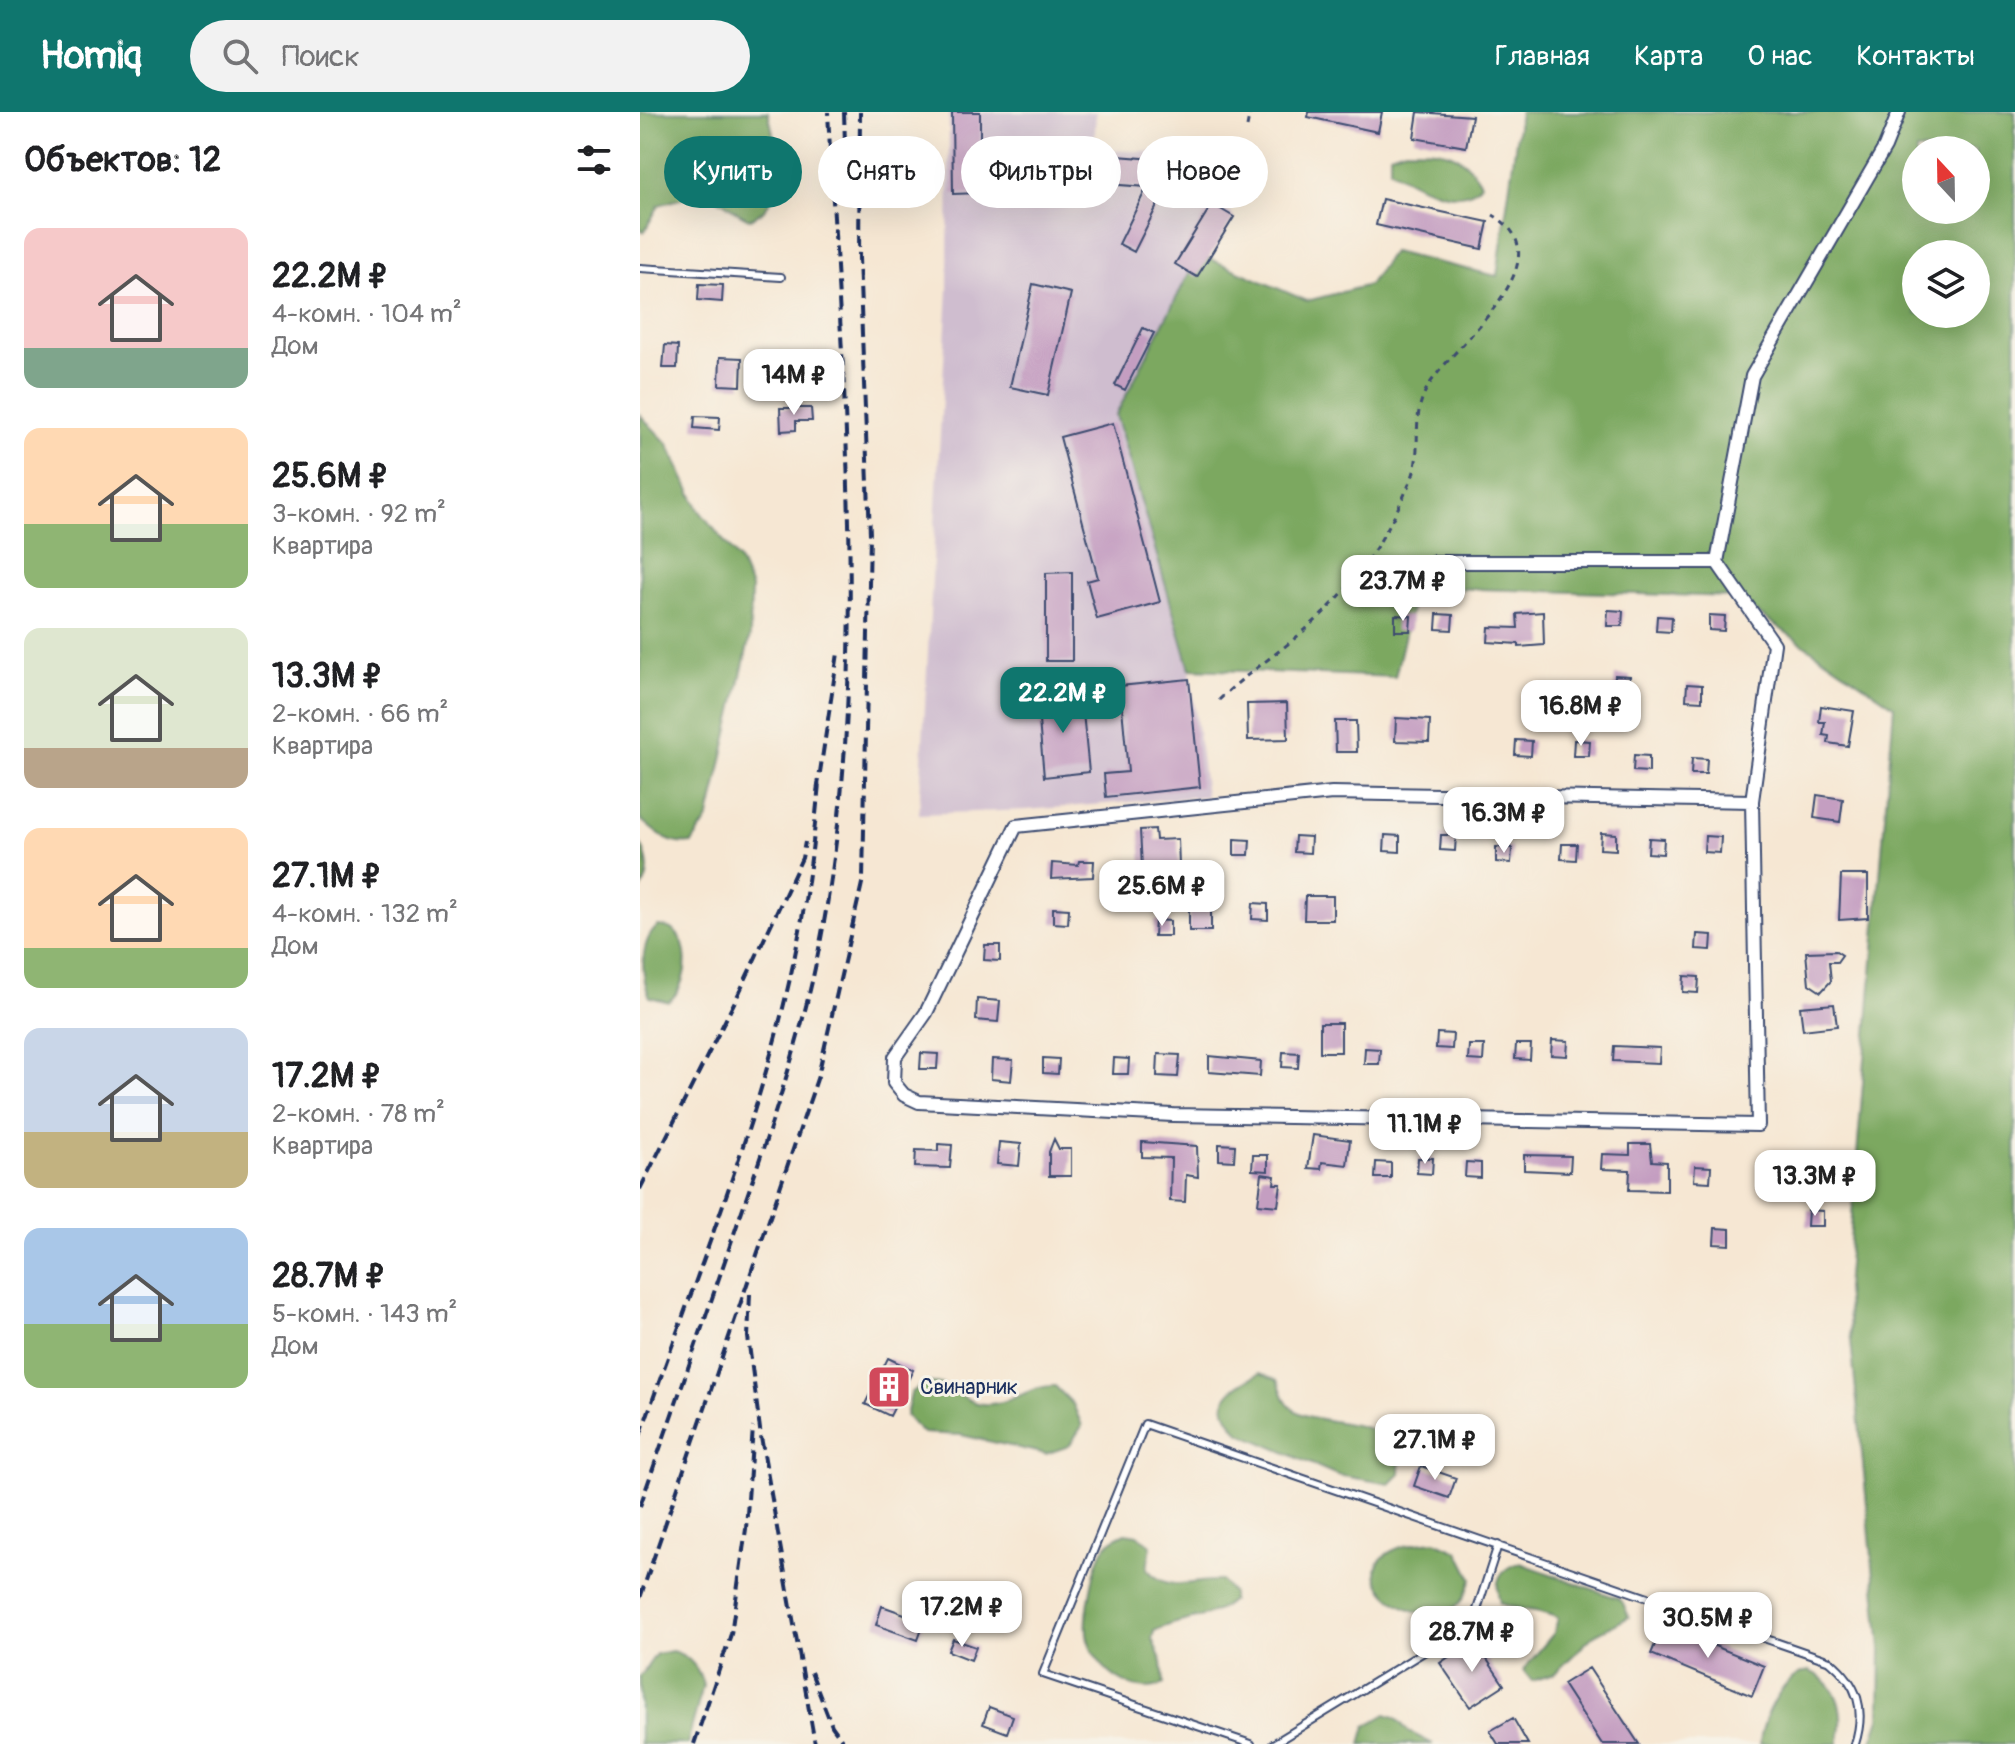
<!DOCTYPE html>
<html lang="ru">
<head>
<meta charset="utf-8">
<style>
  :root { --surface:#fff; --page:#f2f2f2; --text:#202124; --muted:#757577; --accent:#0f766e }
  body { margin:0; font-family:Pangolin,sans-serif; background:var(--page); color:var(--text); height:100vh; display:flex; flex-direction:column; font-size:30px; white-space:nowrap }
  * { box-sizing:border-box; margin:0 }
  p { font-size:26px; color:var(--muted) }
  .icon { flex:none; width:44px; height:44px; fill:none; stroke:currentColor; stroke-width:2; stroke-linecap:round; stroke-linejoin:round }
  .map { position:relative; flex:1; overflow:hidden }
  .panel { display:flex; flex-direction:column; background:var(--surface); width:640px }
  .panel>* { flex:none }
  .guide { position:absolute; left:24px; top:24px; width:760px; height:72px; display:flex; gap:16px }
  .needle { width:52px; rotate:338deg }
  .controls { position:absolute; left:1262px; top:24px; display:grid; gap:16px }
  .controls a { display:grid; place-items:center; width:88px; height:88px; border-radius:50%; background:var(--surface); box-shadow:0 8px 32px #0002; font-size:40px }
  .price { position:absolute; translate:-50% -68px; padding:0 18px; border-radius:16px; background:#fff; color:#222; font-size:26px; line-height:52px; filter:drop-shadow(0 2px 4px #0008) }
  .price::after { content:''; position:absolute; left:50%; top:48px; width:24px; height:18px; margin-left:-12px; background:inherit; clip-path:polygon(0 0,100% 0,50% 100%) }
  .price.selected { background:var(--accent); color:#fff }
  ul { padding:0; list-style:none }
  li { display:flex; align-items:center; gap:24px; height:200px; padding:0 24px }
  li span { display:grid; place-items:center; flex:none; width:224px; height:160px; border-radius:16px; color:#555 }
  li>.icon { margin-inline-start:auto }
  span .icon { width:96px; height:96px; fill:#fffc; stroke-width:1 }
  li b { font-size:34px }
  h2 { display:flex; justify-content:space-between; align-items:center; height:96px; padding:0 24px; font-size:34px }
  .pill { padding:0 28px; border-radius:36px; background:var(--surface); box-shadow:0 8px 32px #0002; font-size:28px; line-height:72px }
  .pill.selected { background:var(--accent); color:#fff }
  header { display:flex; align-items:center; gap:48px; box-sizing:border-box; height:112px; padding:0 40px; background:var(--accent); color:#fff }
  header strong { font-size:38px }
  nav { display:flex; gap:44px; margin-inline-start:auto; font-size:28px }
  .search { width:560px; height:72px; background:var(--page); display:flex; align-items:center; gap:20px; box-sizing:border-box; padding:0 28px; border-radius:44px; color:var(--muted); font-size:30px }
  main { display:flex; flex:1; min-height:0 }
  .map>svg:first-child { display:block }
</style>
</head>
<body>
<header>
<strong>Homiq</strong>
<div class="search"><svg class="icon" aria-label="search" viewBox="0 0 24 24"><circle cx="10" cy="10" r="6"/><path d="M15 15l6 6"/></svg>Поиск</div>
<nav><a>Главная</a><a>Карта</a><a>О нас</a><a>Контакты</a></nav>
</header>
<main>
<section class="panel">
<h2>Объектов: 12<svg class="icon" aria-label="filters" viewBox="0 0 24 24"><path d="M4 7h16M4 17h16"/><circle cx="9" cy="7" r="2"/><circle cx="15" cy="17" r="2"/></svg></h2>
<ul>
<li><span style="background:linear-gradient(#f6c9c9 75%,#7fa58c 0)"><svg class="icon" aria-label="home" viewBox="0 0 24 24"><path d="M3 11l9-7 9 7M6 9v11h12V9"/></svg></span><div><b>22.2M ₽</b><p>4-комн. · 104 m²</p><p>Дом</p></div></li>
<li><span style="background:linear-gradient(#ffd9b3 60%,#8fb573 0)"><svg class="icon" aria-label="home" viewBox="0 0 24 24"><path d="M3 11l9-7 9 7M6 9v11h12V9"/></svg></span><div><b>25.6M ₽</b><p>3-комн. · 92 m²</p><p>Квартира</p></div></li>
<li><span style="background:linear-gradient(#dfe7d0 75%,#b9a48a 0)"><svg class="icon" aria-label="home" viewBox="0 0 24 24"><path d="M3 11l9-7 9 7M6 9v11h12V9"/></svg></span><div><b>13.3M ₽</b><p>2-комн. · 66 m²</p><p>Квартира</p></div></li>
<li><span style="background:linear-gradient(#ffd9b3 75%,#8fb573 0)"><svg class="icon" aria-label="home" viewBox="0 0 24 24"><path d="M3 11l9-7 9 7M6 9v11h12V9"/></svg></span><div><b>27.1M ₽</b><p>4-комн. · 132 m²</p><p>Дом</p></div></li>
<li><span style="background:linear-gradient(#c9d6e8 65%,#c2b280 0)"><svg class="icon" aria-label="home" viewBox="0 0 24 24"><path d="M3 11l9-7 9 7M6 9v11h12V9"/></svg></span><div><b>17.2M ₽</b><p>2-комн. · 78 m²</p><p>Квартира</p></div></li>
<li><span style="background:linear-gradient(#a9c7e8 60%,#8fb573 0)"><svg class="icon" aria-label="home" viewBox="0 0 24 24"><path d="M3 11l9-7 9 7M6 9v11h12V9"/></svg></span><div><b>28.7M ₽</b><p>5-комн. · 143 m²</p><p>Дом</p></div></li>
</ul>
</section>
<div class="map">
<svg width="1375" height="1632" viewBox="0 0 1375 1632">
  <rect width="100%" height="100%" fill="#f7f3e8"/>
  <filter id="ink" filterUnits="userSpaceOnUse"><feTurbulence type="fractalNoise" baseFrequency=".0125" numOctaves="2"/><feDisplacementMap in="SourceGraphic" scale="16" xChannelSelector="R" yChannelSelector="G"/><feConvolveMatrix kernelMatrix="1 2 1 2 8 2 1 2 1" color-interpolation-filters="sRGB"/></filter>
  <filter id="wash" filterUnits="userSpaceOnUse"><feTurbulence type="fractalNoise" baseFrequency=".006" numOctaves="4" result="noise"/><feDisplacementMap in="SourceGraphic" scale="32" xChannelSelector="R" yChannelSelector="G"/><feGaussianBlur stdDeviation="1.8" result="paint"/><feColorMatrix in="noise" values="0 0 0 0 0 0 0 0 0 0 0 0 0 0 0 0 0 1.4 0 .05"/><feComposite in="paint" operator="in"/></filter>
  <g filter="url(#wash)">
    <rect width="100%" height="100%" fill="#f6e7d3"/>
    <path fill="#cfbdcf" d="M309 0H456L454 38 553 41 540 82 593 101 559 142 476 303 550 557 566 684 387 698 279 702 308 177Z"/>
    <path fill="#7ca861" stroke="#4c6c60" stroke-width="2" fill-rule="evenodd" d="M0 0H128C136 31 150 91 110 107 97 103 89 92 77 87 58 80 38 87 19 93L4 120 0 116Z
      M880 0H1375V1632H1231L1240 1606 1241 1537 1206 1177 1254 594 1094 485 776 475 755 565 550 557 476 303 559 142 667 189 729 173 752 140 857 164ZM1276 38H1336V98H1276ZM1276 142H1336V202H1276Z
      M765 37C802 37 821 37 841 71 824 99 770 71 750 57V42Z
      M0 303 28 332 59 398 99 448 111 476 110 524 69 705 52 731C28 734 17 721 0 707Z
      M0 731C9 746 12 764 0 779Z
      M18 814C55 814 51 874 28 890L10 885C0 862 0 829 18 814Z
      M620 1261 637 1268C641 1275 643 1285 647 1291 667 1322 765 1294 760 1362L750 1372 697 1363 600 1321C569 1288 588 1278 620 1261Z
      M285 1271C315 1269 320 1290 343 1292 371 1294 389 1273 415 1274L433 1292 442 1314 429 1334 406 1342 321 1323 283 1321 266 1304 271 1281Z
      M485 1421 498 1423 511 1433 507 1457C530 1483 553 1467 582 1469L592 1481V1488C571 1509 541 1505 514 1519L512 1527 522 1550 524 1572C493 1586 457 1559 448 1527 443 1509 454 1450 465 1435 471 1428 477 1425 485 1421Z
      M795 1429 818 1439 832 1467C829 1474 826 1484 821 1490 778 1534 669 1439 795 1429Z
      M880 1451 977 1486 983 1491 989 1505 954 1523 914 1562 892 1569 883 1558 914 1521 918 1506C900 1496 879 1500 860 1491 854 1470 858 1457 880 1451Z
      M32 1539C49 1543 60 1557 63 1574L47 1632H0V1565L16 1542Z
      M1169 1559C1200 1573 1206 1601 1198 1632H1120C1121 1608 1143 1562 1169 1559Z
      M746 1602 755 1605 769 1620 793 1632H721L726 1614Z"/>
    <g id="blocks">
      <path fill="#c49ec1" d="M312 0H340V81L313 82Z
        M669 0H742L738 20 668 5Z
        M778 0 832 4 826 35 774 26Z
        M439 41 540 49 538 77 526 76 494 140 479 132 507 75 437 70Z
        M742 87 848 110 842 137 736 113Z
        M572 92 594 105 557 165 535 152Z
        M59 172 83 173 82 190 58 188Z
        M393 172 431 181 408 283 370 275Z
        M503 216 514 221 485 278 475 273Z
        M25 233 38 234 37 256H23Z
        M80 245 102 246 101 274 79 273Z
        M140 296H171L172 309H156V318L141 319Z
        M55 304 80 305 79 318 54 316Z
        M473 311 520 490 457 507 447 469 458 466 420 325Z
        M432 460V549H406V461Z
        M968 498 983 499 982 514H967Z
        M903 500 904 533 879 535V532L848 530 849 515 878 516 877 502Z
        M797 502 813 503 812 518 796 517Z
        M755 503 771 504 770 519H755Z
        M1069 503 1085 504 1084 519 1069 518Z
        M1017 504 1032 505 1031 520 1016 519Z
        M975 563 990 564V579H974Z
        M549 567 560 675 466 685 464 662 488 660 480 574Z
        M1047 572 1062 573V589L1046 588Z
        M441 581 449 660 404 665 397 586Z
        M647 591 648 627 608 628 607 592Z
        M1181 594 1214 599 1208 634 1188 631 1189 624 1183 623 1185 610H1179Z
        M756 606 790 608 789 630 755 629Z
        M695 609H716L717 640H696Z
        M876 628 892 629 891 644 875 643Z
        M934 628 950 629 949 644H933Z
        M994 643 1009 644V660L993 659Z
        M1052 646 1067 647 1066 662H1051Z
        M1177 683 1203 687 1200 710 1174 706Z
        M515 717 516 728 538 727 539 753 502 755 500 718Z
        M961 721 976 722V738L960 737Z
        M745 723 760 724V740L744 739Z
        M801 723H816L815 739 800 738Z
        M655 724 671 725 670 741 654 740Z
        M1065 724 1081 725 1080 741 1064 740Z
        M1009 726 1024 727 1023 742 1008 741Z
        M594 727 610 728 609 743H594Z
        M922 732H937L936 748 921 747Z
        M856 735 872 736 871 751 856 750Z
        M439 749H454L453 765 411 767 412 751 438 753Z
        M1201 763H1228V806L1199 808Z
        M665 784H693V808H664Z
        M571 790V819H549V791Z
        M613 791 628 792V808L612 807Z
        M413 796 429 797 428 812 413 811Z
        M515 808 530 809V824H514Z
        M1057 822 1072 823 1071 838 1056 837Z
        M345 833H360V849L344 848Z
        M1196 839 1202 843 1197 850H1189L1191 869 1181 880 1169 872 1166 840Z
        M1044 864 1059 865 1058 881 1043 880Z
        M337 887 360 889 358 910 336 908Z
        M1194 892 1197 914 1163 918 1160 895Z
        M680 911H701V940H680Z
        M797 921 813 922 812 937 796 936Z
        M912 928 928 929 927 944 911 943Z
        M876 932H891L890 948 875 947Z
        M829 933H844L843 949 828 948Z
        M974 934 1020 936 1019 951 973 949Z
        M725 936 740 937 739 952H724Z
        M643 940 659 941 658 956 642 955Z
        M281 941 298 942 297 957H280Z
        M518 942 540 943 538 965 517 964Z
        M569 944 621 949 620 964 569 960Z
        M403 946 419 947 418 962 403 961Z
        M474 946 489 947 488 962H473Z
        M352 947 373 948 371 969 351 967Z
        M673 1023 710 1028 707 1053 682 1050 681 1057 668 1056Z
        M414 1027 419 1037H431V1064H409V1040Z
        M359 1030 381 1032 379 1054 357 1052Z
        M502 1030 557 1034 558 1065 546 1063 545 1090 530 1089 531 1046 502 1045Z
        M298 1032 312 1033 310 1056 275 1055 276 1038 298 1039Z
        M579 1032 595 1033 594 1049 579 1048Z
        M990 1032H1010L1012 1049 1027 1050V1079L989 1078 990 1058 961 1057 962 1042 990 1043Z
        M613 1043H628V1059L612 1058Z
        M884 1043 931 1044 930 1060 884 1058Z
        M778 1046H793L792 1062 777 1061Z
        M736 1050 751 1051V1066H735Z
        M826 1050 841 1051V1066L825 1065Z
        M1055 1054 1071 1055 1070 1070 1054 1069Z
        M622 1062 635 1064 634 1072H641L638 1094 618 1092Z
        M1168 1098 1183 1099V1114H1167Z
        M1075 1116 1090 1117V1133L1074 1132Z
        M248 1246 273 1258 250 1304 225 1292Z
        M781 1354 816 1366 809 1386 774 1374Z
        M242 1494 270 1504 272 1497 287 1503 278 1528 236 1513Z
        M1023 1513 1124 1554 1112 1584 1011 1542Z
        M313 1527 336 1535 331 1548 308 1539Z
        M834 1528 864 1573 830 1595 800 1551Z
        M949 1556 999 1632H962L923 1572Z
        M349 1595 373 1604 367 1621 343 1612Z
        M873 1606 888 1632H858L850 1619Z"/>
    </g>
  </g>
  <g filter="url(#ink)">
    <use href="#blocks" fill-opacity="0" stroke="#3c4b70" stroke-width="2"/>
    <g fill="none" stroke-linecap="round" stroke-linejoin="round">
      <g stroke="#3c4b70" stroke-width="10">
        <path id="lane" d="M0 156 141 165
          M611 1632 403 1562 505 1312 1190 1549C1218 1572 1226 1597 1215 1632
          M633 1632 833 1510 858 1433"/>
      </g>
      <g stroke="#3c4b70" stroke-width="16">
        <path id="street" d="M793 450H1077
          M1112 689 1118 1013 533 1003 279 990 264 983 254 971 255 945 286 901 376 714 692 681 1112 689 1134 532 1077 450 1112 264 1245 35 1259 0"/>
      </g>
      <path stroke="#3c4b70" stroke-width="3" stroke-dasharray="6 6" stroke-linecap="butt" d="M607 15 610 0
        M579 588C602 565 629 548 654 527 709 483 743 433 771 368 783 340 771 308 785 280 805 237 932 150 853 103"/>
      <use href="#lane" stroke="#fff" stroke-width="6"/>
      <use href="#street" stroke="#fff" stroke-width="12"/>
      <path stroke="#1b2f5e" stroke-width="4" stroke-dasharray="12 6" stroke-linecap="butt" d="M204 0 206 63
        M177 680 198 541
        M0 1077 100 879 162 746 165 730
        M110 1182 108 1225 121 1325 175 1632
        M0 1324C56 1162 124 1001 157 833 168 779 174 726 179 671
        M0 1394C33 1299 66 1205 98 1110 131 1015 164 920 182 821 232 552 202 272 188 0
        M0 1486 178 964 223 767 230 422 219 146 220 0
        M171 1560 192 1614 205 1632
        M54 1632 91 1522 106 1417 113 1315"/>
    </g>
  </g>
  <defs>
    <g id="building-square" transform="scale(2.3)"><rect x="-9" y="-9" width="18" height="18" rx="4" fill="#d1495b" stroke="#f7f3e8"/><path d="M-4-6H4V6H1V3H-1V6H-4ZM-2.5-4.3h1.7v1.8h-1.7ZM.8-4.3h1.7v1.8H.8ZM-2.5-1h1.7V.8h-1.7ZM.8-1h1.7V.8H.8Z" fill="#fff"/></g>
  </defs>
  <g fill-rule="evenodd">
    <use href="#building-square" x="249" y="1275"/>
  </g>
  <g text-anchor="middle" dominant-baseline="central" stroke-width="6" stroke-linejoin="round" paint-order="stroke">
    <g font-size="22" fill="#1b2f5e" stroke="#f7f3e8" text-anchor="start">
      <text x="280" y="1275">Свинарник</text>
    </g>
  </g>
</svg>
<div class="controls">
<a><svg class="needle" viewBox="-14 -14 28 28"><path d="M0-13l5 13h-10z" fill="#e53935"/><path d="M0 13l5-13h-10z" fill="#757577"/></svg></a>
<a><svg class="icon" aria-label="layers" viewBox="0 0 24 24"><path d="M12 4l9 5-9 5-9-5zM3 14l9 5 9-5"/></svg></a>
</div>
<b class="price" style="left:154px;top:305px">14M ₽</b>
<b class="price" style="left:763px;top:511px">23.7M ₽</b>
<b class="price selected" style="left:423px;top:623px">22.2M ₽</b>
<b class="price" style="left:941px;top:636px">16.8M ₽</b>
<b class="price" style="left:864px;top:743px">16.3M ₽</b>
<b class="price" style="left:522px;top:816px">25.6M ₽</b>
<b class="price" style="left:785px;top:1054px">11.1M ₽</b>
<b class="price" style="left:1175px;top:1106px">13.3M ₽</b>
<b class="price" style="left:795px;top:1370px">27.1M ₽</b>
<b class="price" style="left:322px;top:1537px">17.2M ₽</b>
<b class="price" style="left:1068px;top:1548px">30.5M ₽</b>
<b class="price" style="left:832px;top:1562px">28.7M ₽</b>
<div class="guide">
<a class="pill selected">Купить</a>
<a class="pill">Снять</a>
<a class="pill">Фильтры</a>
<a class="pill">Новое</a>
</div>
</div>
</main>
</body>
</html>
